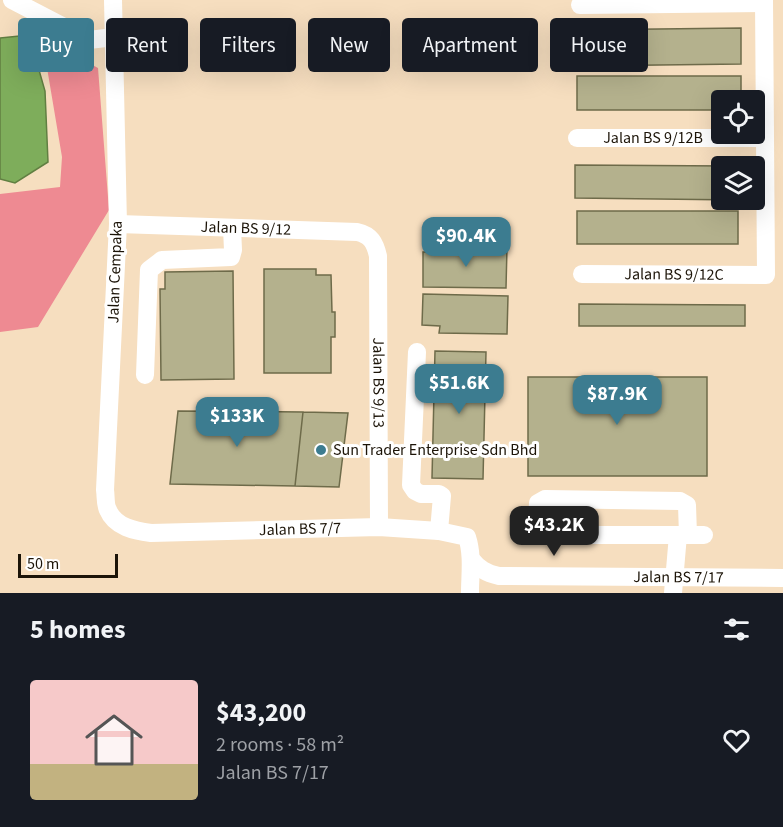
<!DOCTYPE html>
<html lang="en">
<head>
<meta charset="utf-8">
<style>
  :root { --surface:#171b24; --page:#20242c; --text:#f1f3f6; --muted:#9ea1a6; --accent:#3c7c90 }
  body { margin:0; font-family:"Source Sans 3",sans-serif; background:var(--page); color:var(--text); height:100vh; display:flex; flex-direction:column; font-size:22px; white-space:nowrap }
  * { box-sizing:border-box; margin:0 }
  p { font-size:20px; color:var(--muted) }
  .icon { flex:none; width:33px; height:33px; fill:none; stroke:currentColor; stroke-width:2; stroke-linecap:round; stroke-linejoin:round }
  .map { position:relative; height:593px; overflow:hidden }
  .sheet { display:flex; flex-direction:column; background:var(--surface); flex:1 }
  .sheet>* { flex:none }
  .top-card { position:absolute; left:18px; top:18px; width:747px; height:54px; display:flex; gap:12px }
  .tools { position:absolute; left:711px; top:90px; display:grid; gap:12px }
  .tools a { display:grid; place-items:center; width:54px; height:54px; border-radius:6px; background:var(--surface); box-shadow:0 6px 24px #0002; font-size:30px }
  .scale { position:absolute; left:18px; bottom:15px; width:100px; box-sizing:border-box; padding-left:6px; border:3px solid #1c1408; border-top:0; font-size:16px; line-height:21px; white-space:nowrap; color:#1c1408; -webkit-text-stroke:4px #fff; paint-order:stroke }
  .price { position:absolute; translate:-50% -51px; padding:0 14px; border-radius:12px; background:var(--accent); color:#fff; font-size:20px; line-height:39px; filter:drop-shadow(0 2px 3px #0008) }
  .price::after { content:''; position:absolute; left:50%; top:36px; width:18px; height:14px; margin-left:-9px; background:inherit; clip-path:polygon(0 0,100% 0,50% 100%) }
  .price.current { background:#222; color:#fff }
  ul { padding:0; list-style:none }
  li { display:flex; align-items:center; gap:18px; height:150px; padding:0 30px }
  li span { display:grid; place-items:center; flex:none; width:168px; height:120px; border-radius:6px; color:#555 }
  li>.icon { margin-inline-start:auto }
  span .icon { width:72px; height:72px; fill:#fffc; stroke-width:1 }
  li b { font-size:26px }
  h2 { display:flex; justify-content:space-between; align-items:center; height:72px; padding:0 30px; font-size:26px }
  .tag { padding:0 21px; border-radius:6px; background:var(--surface); box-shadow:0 6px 24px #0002; font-size:21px; line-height:54px }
  .tag.current { background:var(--accent); color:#fff }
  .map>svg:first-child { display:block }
</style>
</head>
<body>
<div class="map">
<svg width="783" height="593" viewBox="0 0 783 593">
  <rect width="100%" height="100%" fill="#f6debf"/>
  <path fill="#ee8a92" d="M42 38 98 68 109 210 38 327 0 332V194L60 187 62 157Z"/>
  <path fill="#7ead5b" stroke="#617f42" stroke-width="1.5" d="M29 35 45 91 48 162 15 183 0 179V38Z"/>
  <path fill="#b4b18d" stroke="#6e6b4a" stroke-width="1.5" d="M741 28V64L577 66 576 30Z
    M577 76H741V100H722V110H577Z
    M575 165 729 166H722V200H739L575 198Z
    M577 211H738V244H577Z
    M448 246 507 247 506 288 423 287V252H448Z
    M264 269H316V275H331L332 312H335V337H331V373H264Z
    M233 271 234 379 161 380 160 289H165V272Z
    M423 294 508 296 507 334 439 333 440 326 422 325Z
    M579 304 745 305V326H579Z
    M435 351 486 352 483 479 432 478Z
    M528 377H707V476H528Z
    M178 411 303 412 295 486 170 484Z
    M303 412 348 413 339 487 295 486Z"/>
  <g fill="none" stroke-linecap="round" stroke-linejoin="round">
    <g stroke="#fff" stroke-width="18">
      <path d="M12 0 89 40 114 37"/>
      <path id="s1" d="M113 0 118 224 105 490C106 496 105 505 108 510 115 527 135 531 151 533L379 527 439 531 467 537C473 555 470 575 470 593"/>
      <path d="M580 5 764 3"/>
      <path id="s2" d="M577 138H765"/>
      <path id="s3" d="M118 224 357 232C371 235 375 243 378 256L379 527"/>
      <path id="s4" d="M582 274 766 275 764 0"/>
      <path d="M417 352 411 485 415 491 421 494H439L442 496 439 531"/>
      <path d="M145 375 149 270 162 260 231 257 233 250 232 228"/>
      <path d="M524 535H704"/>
      <path d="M536 535 538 503 545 499 680 501 687 505 688 535"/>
      <path id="s5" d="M471 559C479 569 486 573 499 576L783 578"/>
      <path d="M673 593 678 535"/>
    </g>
  </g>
  <circle fill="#3c7c90" stroke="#fff" stroke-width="2" cx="321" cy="450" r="6"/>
  <g text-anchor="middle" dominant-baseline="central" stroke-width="6" stroke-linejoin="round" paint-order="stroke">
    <g font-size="16" fill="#1c1408" stroke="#fff">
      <text stroke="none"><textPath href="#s2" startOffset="76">Jalan BS 9/12B</textPath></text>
      <text stroke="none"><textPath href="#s3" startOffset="128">Jalan BS 9/12</textPath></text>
      <text transform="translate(115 272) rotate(-88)">Jalan Cempaka</text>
      <text stroke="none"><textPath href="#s4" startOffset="92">Jalan BS 9/12C</textPath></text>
      <text stroke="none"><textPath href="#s3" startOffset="400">Jalan BS 9/13</textPath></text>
      <text stroke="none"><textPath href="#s1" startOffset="711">Jalan BS 7/7</textPath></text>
      <text stroke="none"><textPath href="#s5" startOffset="213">Jalan BS 7/17</textPath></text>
    </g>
    <g font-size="16" fill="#1c1408" stroke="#fff" text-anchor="start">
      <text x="333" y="450">Sun Trader Enterprise Sdn Bhd</text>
    </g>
  </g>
</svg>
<div class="tools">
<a><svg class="icon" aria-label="locate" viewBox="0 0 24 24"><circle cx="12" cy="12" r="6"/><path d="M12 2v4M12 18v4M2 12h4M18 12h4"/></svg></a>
<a><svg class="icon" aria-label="layers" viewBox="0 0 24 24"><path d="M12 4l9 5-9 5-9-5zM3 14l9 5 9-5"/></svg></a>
</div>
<div class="scale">50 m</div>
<b class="price" style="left:466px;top:268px">$90.4K</b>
<b class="price" style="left:459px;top:415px">$51.6K</b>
<b class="price" style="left:617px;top:426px">$87.9K</b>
<b class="price" style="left:237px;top:448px">$133K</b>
<b class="price current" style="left:554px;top:557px">$43.2K</b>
<div class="top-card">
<a class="tag current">Buy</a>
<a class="tag">Rent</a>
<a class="tag">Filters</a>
<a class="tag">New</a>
<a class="tag">Apartment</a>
<a class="tag">House</a>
</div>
</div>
<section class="sheet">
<h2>5 homes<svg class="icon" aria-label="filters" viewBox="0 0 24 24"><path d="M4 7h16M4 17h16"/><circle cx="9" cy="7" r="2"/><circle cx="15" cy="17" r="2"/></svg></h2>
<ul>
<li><span style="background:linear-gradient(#f6c9c9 70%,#c2b280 0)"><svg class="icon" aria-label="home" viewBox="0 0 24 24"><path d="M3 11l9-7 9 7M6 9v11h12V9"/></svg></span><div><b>$43,200</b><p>2 rooms · 58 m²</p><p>Jalan BS 7/17</p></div><svg class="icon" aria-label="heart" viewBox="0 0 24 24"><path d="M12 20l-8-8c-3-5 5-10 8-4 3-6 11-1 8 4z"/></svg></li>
</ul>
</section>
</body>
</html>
